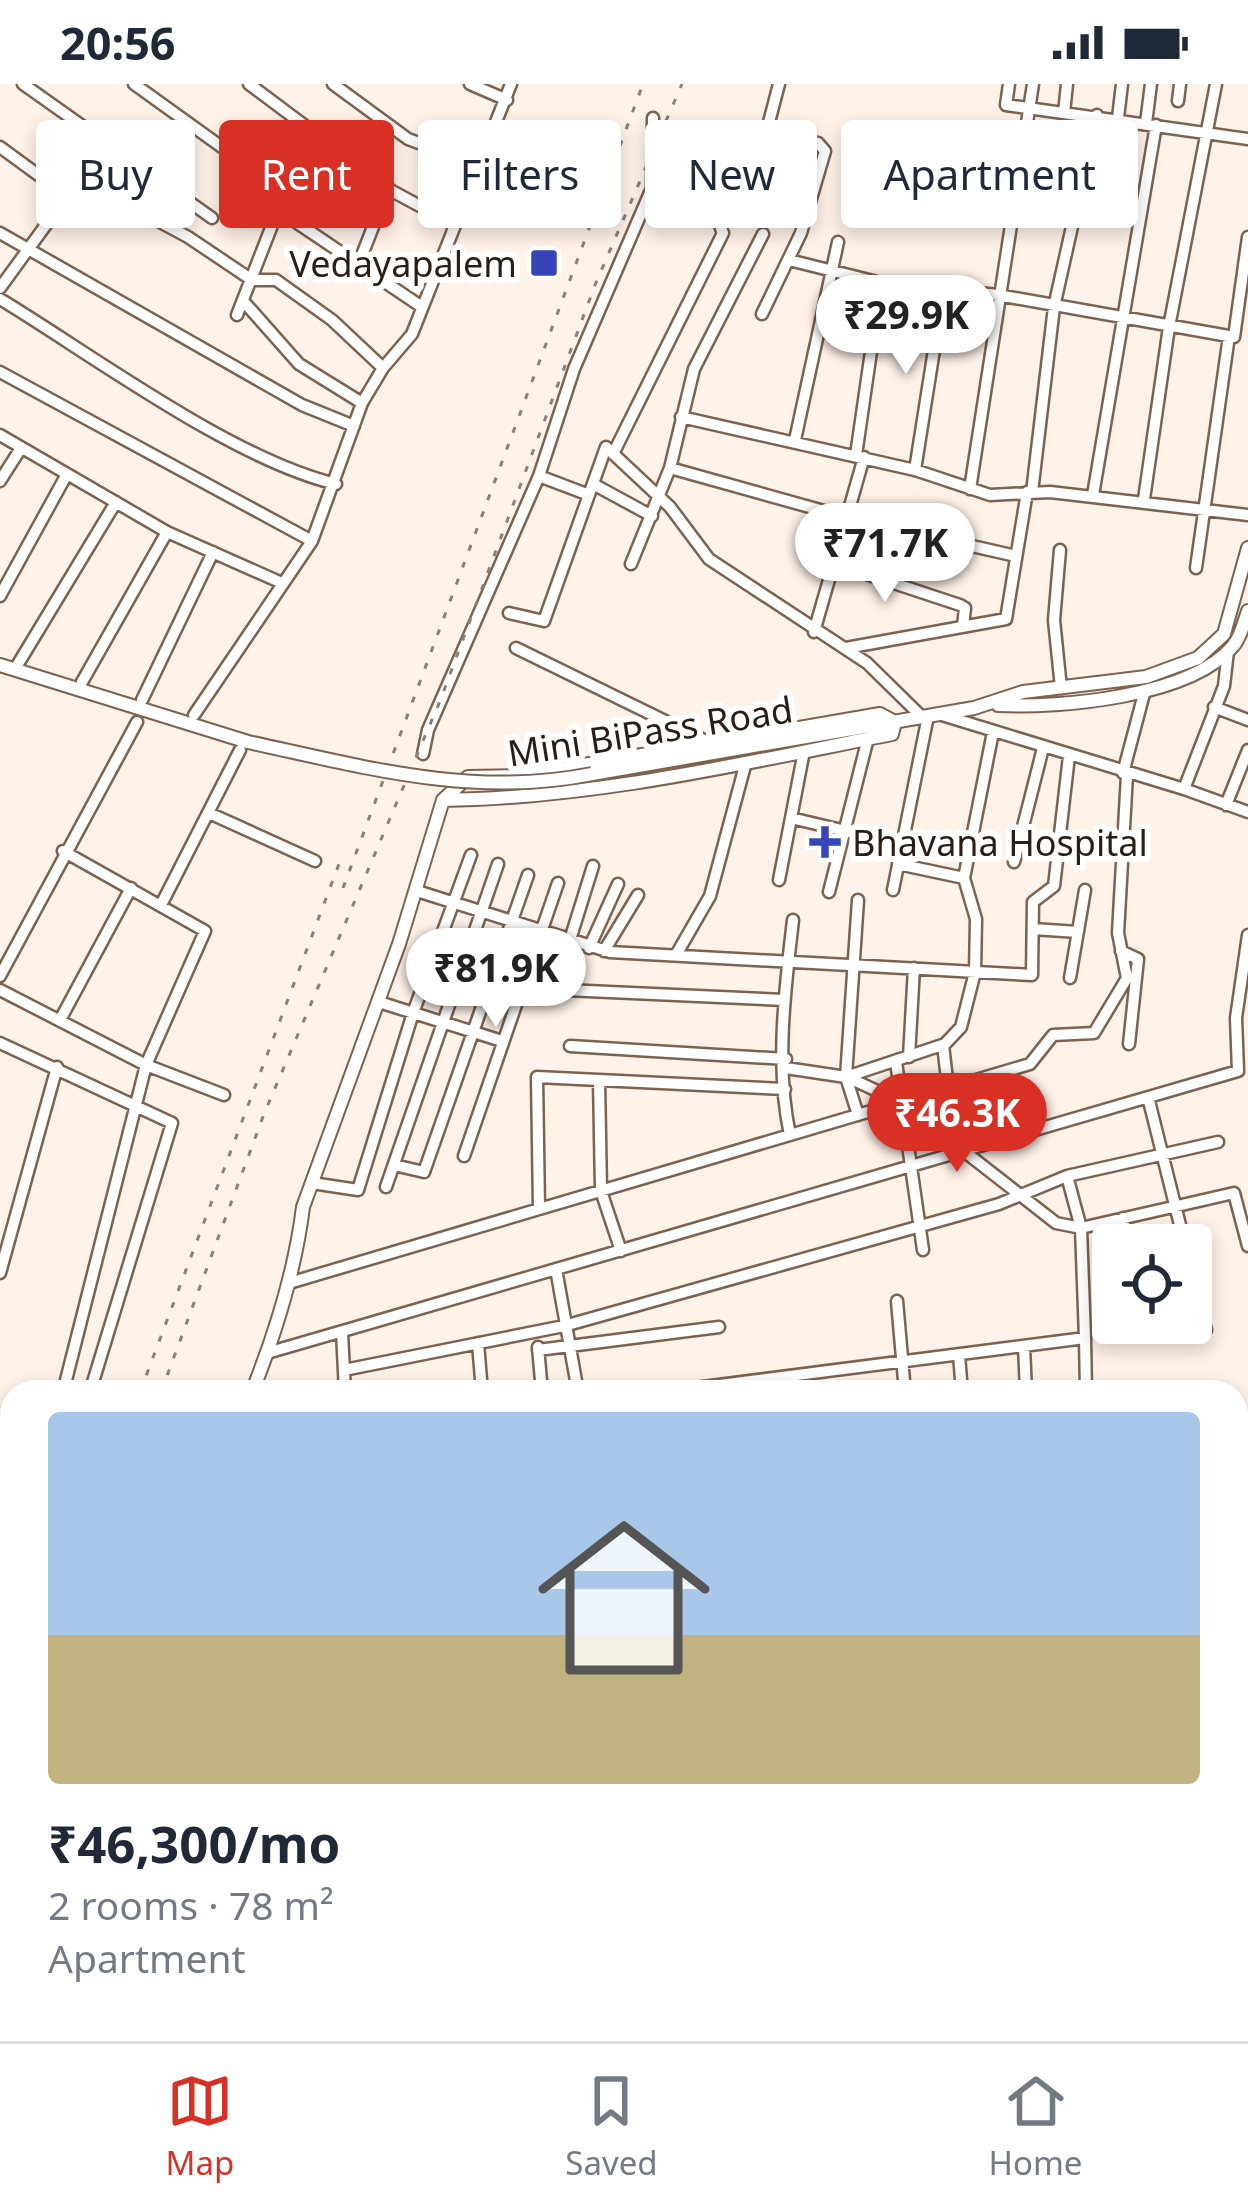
<!DOCTYPE html>
<html lang="en">
<head>
<meta charset="utf-8">
<style>
  :root { --surface:#fff; --page:#f2f2f3; --text:#1f2937; --muted:#747a83; --line:#e0e1e3; --accent:#d93025 }
  body { margin:0; font-family:"Noto Sans",sans-serif; background:var(--page); color:var(--text); height:100vh; display:flex; flex-direction:column; font-size:45px; white-space:nowrap }
  * { box-sizing:border-box; margin:0 }
  p { font-size:39px; color:var(--muted) }
  .icon { flex:none; width:66px; height:66px; fill:none; stroke:currentColor; stroke-width:2; stroke-linecap:round; stroke-linejoin:round }
  .map { position:relative; flex:1; overflow:hidden }
  .side { position:absolute; left:0px; top:1296px; width:1248px; height:663px; display:flex; flex-direction:column; background:var(--surface); border-radius:36px 36px 0 0; box-shadow:0 6px 18px #0003 }
  .side>* { flex:none }
  .guide { position:absolute; left:36px; top:36px; width:1176px; height:108px; display:flex; gap:24px }
  .fabs { position:absolute; left:1092px; top:1140px; display:grid; gap:24px }
  .fabs a { display:grid; place-items:center; width:120px; height:120px; border-radius:12px; background:var(--surface); box-shadow:0 6px 18px #0003; font-size:60px }
  .price { position:absolute; translate:-50% -102px; padding:0 27px; border-radius:42px; background:#fff; color:#222; font-size:39px; line-height:78px; filter:drop-shadow(0 3px 6px #0008) }
  .price::after { content:''; position:absolute; left:50%; top:72px; width:36px; height:27px; margin-left:-18px; background:inherit; clip-path:polygon(0 0,100% 0,50% 100%) }
  .price.on { background:var(--accent); color:#fff }
  ul { padding:0; list-style:none }
  li { display:grid; align-content:center; gap:24px; height:636px; padding:0 48px }
  li span { display:grid; place-items:center; height:372px; border-radius:12px; color:#555 }
  li>.icon { margin-inline-start:auto }
  span .icon { width:216px; height:216px; fill:#fffc; stroke-width:1 }
  li b { font-size:51px }
  .pill { padding:0 42px; border-radius:12px; background:var(--surface); box-shadow:0 6px 18px #0003; font-size:42px; line-height:108px }
  .pill.on { background:var(--accent); color:#fff }
  .status { display:flex; justify-content:space-between; align-items:center; height:84px; padding:0 60px; background:var(--surface); direction:ltr }
  .status svg { height:33px; fill:currentColor }
  .dock { display:flex; justify-content:space-around; align-items:center; height:168px; border-top:3px solid var(--line); background:var(--surface); font-size:33px; color:var(--muted) }
  .dock a { display:grid; justify-items:center; gap:6px }
  .dock .on { color:var(--accent) }
  .map>svg:first-child { display:block }
</style>
</head>
<body>
<div class="status"><b>20:56</b><svg viewBox="0 0 49 12"><path d="M0 12V9h3v3zM5 12V6h3v6zM10 12V3h3v9zM15 12V0h3v12zM26 1h20v11H26zM47 4h2v5h-2z"/></svg></div>
<div class="map">
<svg width="1248" height="1957" viewBox="0 0 1248 1957">
  <rect width="100%" height="100%" fill="#fff2e9"/>
  <g fill="none" stroke-linecap="round" stroke-linejoin="round">
    <g stroke="#7d624f" stroke-width="15">
      <path id="minor" d="M23 0 212 134
        M134 0 230 69 338 130
        M249 0 392 107 455 141
        M333 0 408 55 479 81
        M470 0 507 16
        M1009 0 1006 21 1248 55
        M1178 17 1180 0
        M1064 29 1067 0
        M1118 34 1122 0
        M1146 39 1151 0
        M0 63 67 112 0 204
        M67 112 78 94 188 153 252 196H276L332 236 383 284 412 250 511 0
        M0 149 302 321 354 342
        M789 176 881 199 998 211 1234 253 1248 153
        M359 179 388 104
        M0 215C94 272 232 375 336 400
        M762 230 801 149 825 67 818 59 767 48
        M237 231 278 126 422 223
        M0 288 312 457
        M362 319 383 284
        M681 333 915 386 990 411 1050 408 1248 431
        M0 351 167 448 282 499
        M795 356 838 158
        M613 370 723 149 707 110 756 88 779 0
        M856 371 881 199
        M670 384 849 434 1016 472
        M915 386 943 209
        M539 392 589 411
        M0 397 21 364
        M593 400 652 432
        M970 405 1033 0
        M1032 408 1054 223 1097 31
        M1093 411 1156 41
        M1144 415 1169 243 1216 0
        M1060 466 1054 536 1061 604
        M631 480 670 384 694 285 763 150
        M836 480 960 521 965 524 963 542
        M1196 484 1229 252
        M0 512 67 390
        M509 529 544 537 606 363 670 423 709 475 867 579 922 633
        M814 548 864 373
        M516 564 710 659
        M846 564 1006 535 1027 408
        M15 585 116 418
        M82 598 167 448
        M142 616 213 468
        M1214 623 1248 636
        M194 631 312 457 362 319 299 280 245 219
        M942 631 1184 705 1224 602 1228 567
        M423 670 428 646 539 392 574 285 652 104 653 34
        M1123 689 1145 606
        M1184 705 1248 728
        M1226 721 1248 666
        M209 729 315 777
        M791 734 901 760
        M63 767 205 847 146 981 63 1308
        M1014 778 1043 664
        M898 780 964 794
        M779 796 804 667
        M893 806 928 632
        M417 807 610 868 1032 891 1033 818 1054 802 1069 672
        M829 808 868 654
        M858 816 846 993 858 1031
        M161 821 240 666
        M1033 845 1078 848
        M569 859 593 782
        M589 864 618 800
        M604 867 638 811
        M1121 867 1138 875 1129 960
        M676 871 710 812 746 678
        M0 892 137 638
        M1070 894 1085 806
        M543 905 784 916
        M0 906 146 981 224 1011
        M379 918 502 957
        M60 936 131 804
        M0 959 172 1039 90 1308
        M943 961 948 1004
        M570 962 786 975
        M909 973 914 884
        M896 978 923 1166
        M786 984 846 993 945 960 961 943 975 888 976 835 964 794 993 648
        M847 993 901 1018 1056 1139 1081 1144 1085 1254
        M599 996 601 1107 621 1167
        M1148 1013 1185 1161
        M790 1051C775 982 785 905 793 836
        M464 1072 558 799
        M394 1081 424 1088 528 791
        M1067 1092 1081 1144 1234 1109 1248 1162
        M312 1099 358 1106 413 929 471 771
        M386 1103 498 780
        M539 1125 537 993 785 1005
        M1123 1134 1128 1161
        M556 1185 578 1308
        M1191 1185 1206 1246
        M0 1189 57 983
        M289 1199 1030 980 1053 951 1094 949 1127 894 1118 849 1127 691
        M897 1217 905 1308
        M342 1248 345 1308
        M478 1259 482 1308
        M1024 1262 1026 1308
        M538 1263 542 1308
        M538 1266 719 1243
        M267 1269 1238 987 1236 934 1248 851
        M959 1271 962 1308
        M344 1286 564 1242 999 1120 1067 1092 1218 1058
        M664 1308 1085 1254 1086 1308
        M1236 1379H1248
        M1236 1405 1241 1401
        M0 1421 12 1425
        M1236 1457H1248
        M1236 1498 1248 1497
        M1236 1547 1248 1546
        M0 1569 12 1538
        M1236 1832 1248 1835
        M1236 1858 1248 1860
        M593 1947 624 1957
        M937 1947 954 1957
        M97 1957V1954
        M151 1957 152 1951
        M205 1957 206 1949
        M350 1957 351 1956
        M478 1957 481 1947
        M530 1957 533 1947
        M697 1957 700 1947
        M723 1957 726 1947
        M779 1957 782 1947
        M831 1957 834 1947
        M896 1957 899 1947
        M1160 1957 1163 1947"/>
    </g>
    <g stroke="#7d624f" stroke-width="16">
      <path id="tertiary" d="M0 581 248 658
        M998 621C1061 624 1190 613 1233 562 1241 553 1244 538 1248 527
        M592 690 974 624 1023 608 1146 593 1198 574 1224 550 1248 464
        M252 1308C276 1248 295 1188 303 1123L399 860 443 716 468 693 519 692 880 630 895 638 892 650C744 679 595 714 443 716
        M0 1924 12 1896"/>
    </g>
    <g stroke="#7d624f" stroke-width="21">
      <path id="trunk" d="M0 1341 12 1345
        M0 1361 12 1365
        M1236 1706 1248 1707
        M1236 1720 1248 1721"/>
    </g>
    <use href="#minor" stroke="#fff" stroke-width="10"/>
    <use href="#tertiary" stroke="#fff" stroke-width="12"/>
    <use href="#trunk" stroke="#fff" stroke-width="16"/>
    <path stroke="#8b7f76" stroke-width="3" stroke-dasharray="6 12" stroke-linecap="butt" d="M343 804 643 0
      M140 1308 339 780
      M161 1308 264 1030 440 617 595 201 682 0
      M0 1676 12 1649
      M0 1732 12 1704"/>
    <g stroke="#7d624f" stroke-width="16" stroke-linecap="butt">
      <path id="tertiary-bridge" d="M248 658C364 683 473 714 592 690"/>
    </g>
    <use href="#tertiary-bridge" stroke="#fff" stroke-width="12"/>
  </g>
  <g fill="#3645b8" stroke="#fff" stroke-width="4.5">
    <rect x="529" y="164" width="30" height="30" rx="6"/>
    <path d="M819 740h12v12h12v12h-12v12h-12v-12h-12v-12h12z"/>
  </g>
  <g text-anchor="middle" dominant-baseline="central" stroke-width="12" stroke-linejoin="round" paint-order="stroke">
    <g font-size="36" fill="#291e16" stroke="#fff" text-anchor="end">
      <text x="517" y="179">Vedayapalem</text>
      <text x="852" y="758" text-anchor="start">Bhavana Hospital</text>
    </g>
    <g font-size="36" fill="#291e16" stroke="#fff">
      <text transform="translate(650 647) rotate(-9)">Mini BiPass Road</text>
    </g>
  </g>
</svg>
<div class="fabs">
<a><svg class="icon" aria-label="locate" viewBox="0 0 24 24"><circle cx="12" cy="12" r="6"/><path d="M12 2v4M12 18v4M2 12h4M18 12h4"/></svg></a>
</div>
<b class="price" style="left:906px;top:293px">₹29.9K</b>
<b class="price" style="left:885px;top:521px">₹71.7K</b>
<b class="price" style="left:496px;top:946px">₹81.9K</b>
<b class="price on" style="left:957px;top:1091px">₹46.3K</b>
<div class="guide">
<a class="pill">Buy</a>
<a class="pill on">Rent</a>
<a class="pill">Filters</a>
<a class="pill">New</a>
<a class="pill">Apartment</a>
</div>
<section class="side">
<ul>
<li><span style="background:linear-gradient(#a9c7e8 60%,#c2b280 0)"><svg class="icon" aria-label="home" viewBox="0 0 24 24"><path d="M3 11l9-7 9 7M6 9v11h12V9"/></svg></span><div><b>₹46,300/mo</b><p>2 rooms · 78 m²</p><p>Apartment</p></div></li>
</ul>
</section>
</div>
<nav class="dock">
<a class="on"><svg class="icon" aria-label="map" viewBox="0 0 24 24"><path d="M3 6l6-2 6 2 6-2v14l-6 2-6-2-6 2zM9 4v14M15 6v14"/></svg>Map</a>
<a><svg class="icon" aria-label="saved" viewBox="0 0 24 24"><path d="M7 4h10v16l-5-4-5 4z"/></svg>Saved</a>
<a><svg class="icon" aria-label="home" viewBox="0 0 24 24"><path d="M3 11l9-7 9 7M6 9v11h12V9"/></svg>Home</a>
</nav>
</body>
</html>
